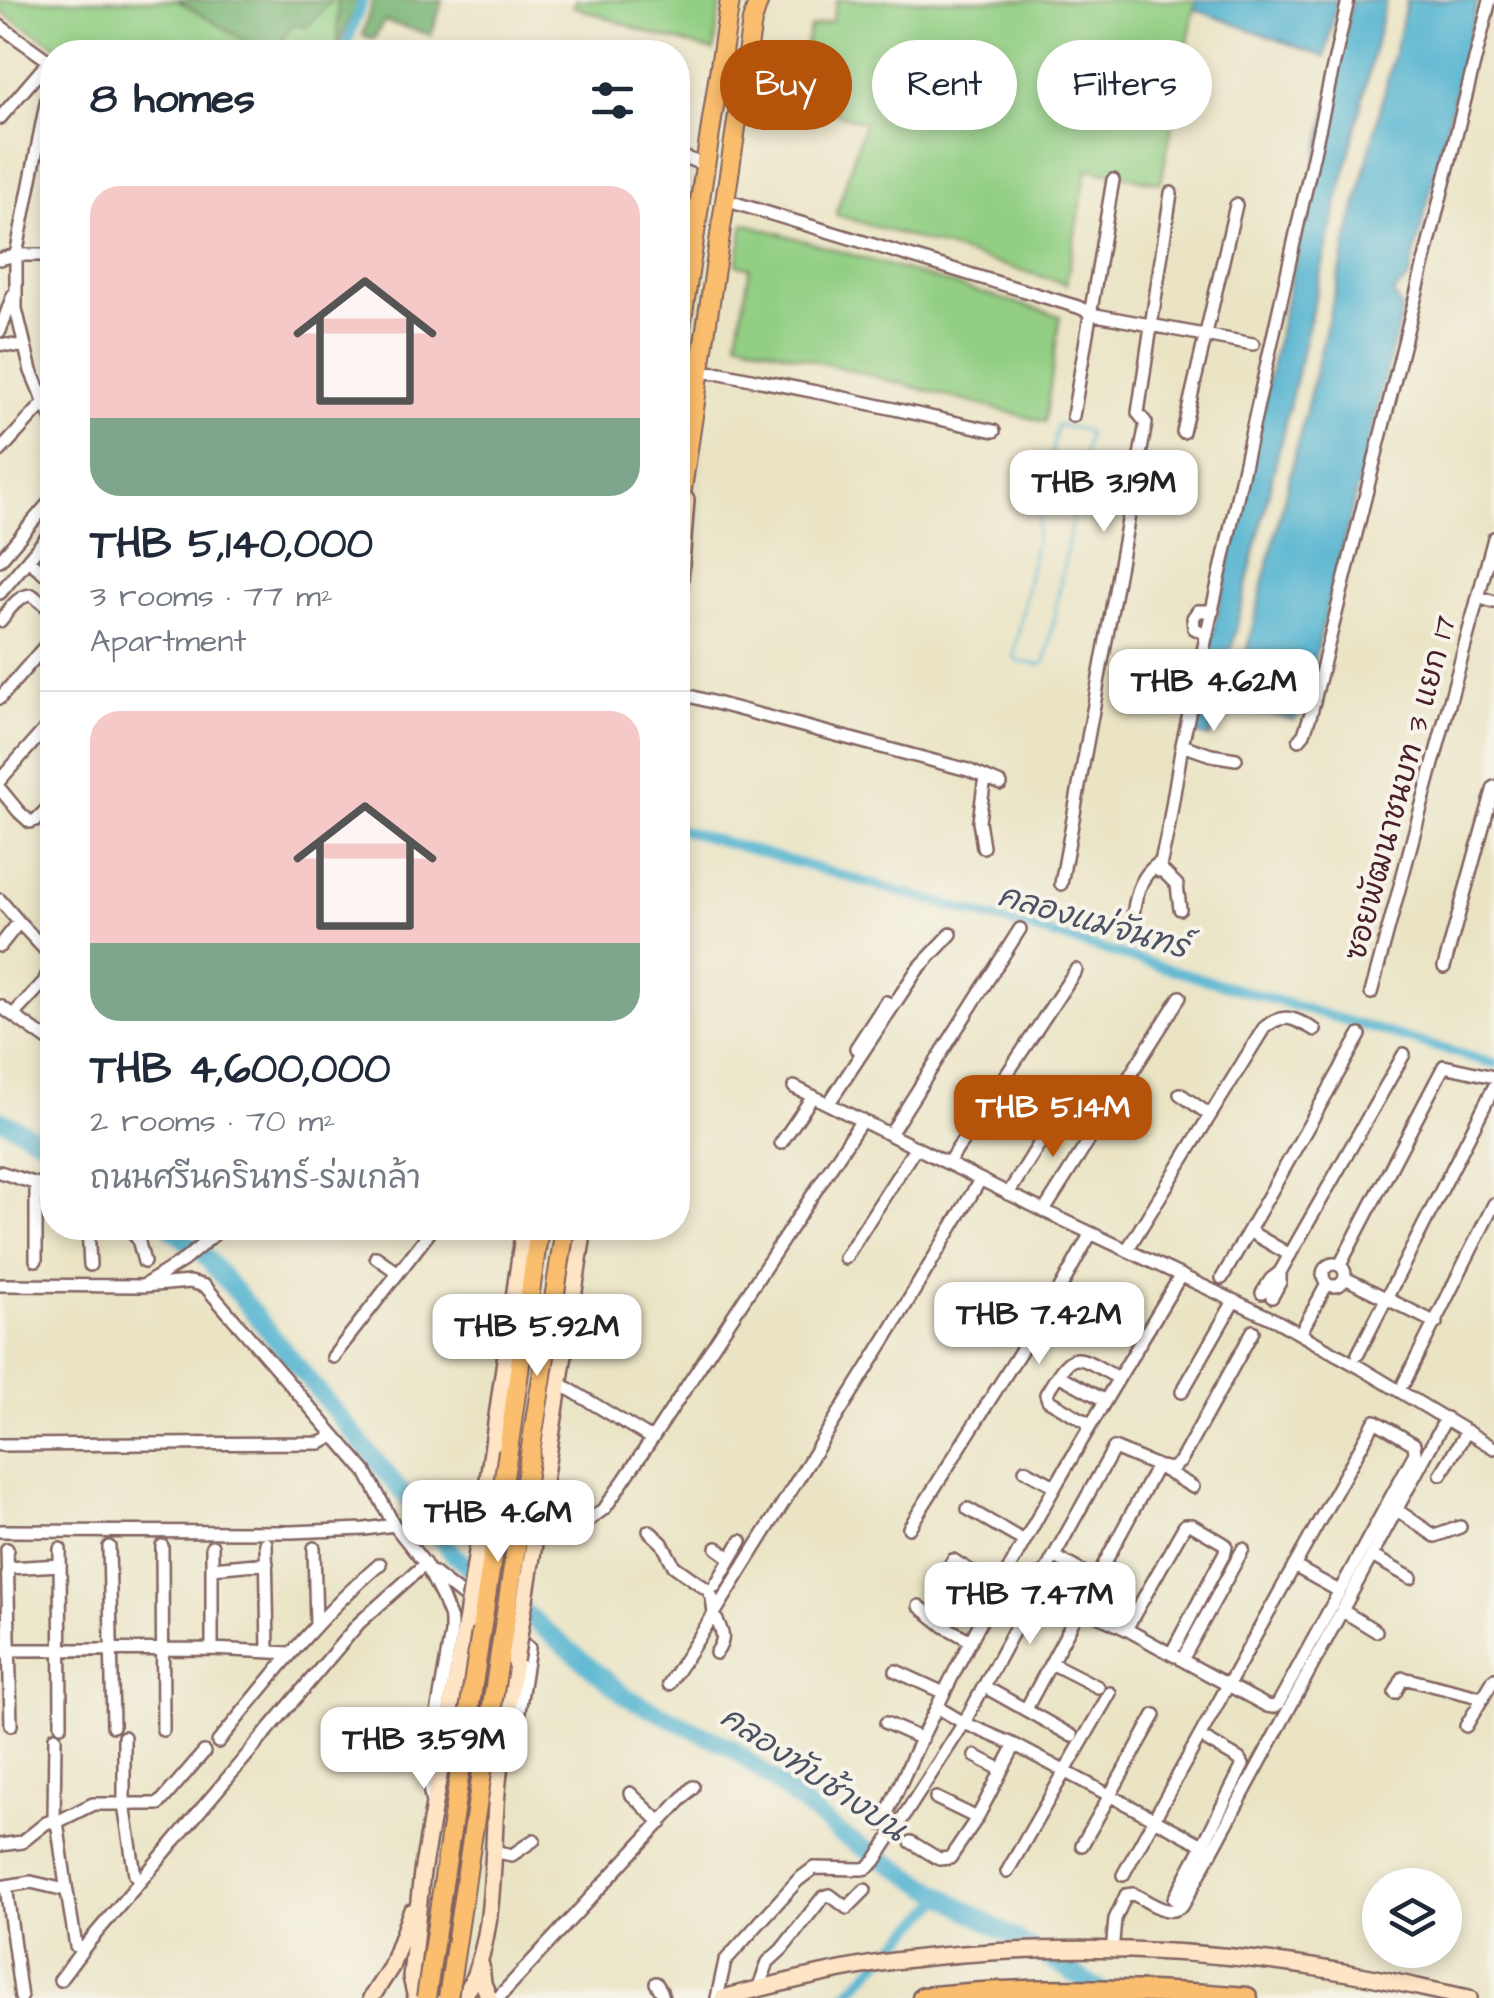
<!DOCTYPE html>
<html lang="en">
<head>
<meta charset="utf-8">
<style>
  :root { --surface:#fff; --page:#f6f6f7; --text:#1f2937; --muted:#747a83; --line:#e0e1e3; --accent:#b45309 }
  body { margin:0; font-family:"Architects Daughter","Playpen Sans Thai",sans-serif; background:var(--page); color:var(--text); height:100vh; display:flex; flex-direction:column; font-size:38px; white-space:nowrap }
  * { box-sizing:border-box; margin:0 }
  p { font-size:32px; color:var(--muted) }
  .icon { flex:none; width:55px; height:55px; fill:none; stroke:currentColor; stroke-width:2; stroke-linecap:round; stroke-linejoin:round }
  .map { position:relative; flex:1; overflow:hidden }
  .sheet { position:absolute; left:40px; top:40px; width:650px; height:1200px; display:flex; flex-direction:column; background:var(--surface); border-radius:40px; box-shadow:0 5px 15px #0003 }
  .sheet>* { flex:none }
  .banner { position:absolute; left:720px; top:40px; width:622px; height:90px; display:flex; gap:20px }
  .buttons { position:absolute; left:1362px; top:1868px; display:grid; gap:20px }
  .buttons a { display:grid; place-items:center; width:100px; height:100px; border-radius:50%; background:var(--surface); box-shadow:0 5px 15px #0003; font-size:50px }
  .price { position:absolute; translate:-50% -85px; padding:0 22px; border-radius:20px; background:#fff; color:#222; font-size:32px; line-height:65px; filter:drop-shadow(0 2px 5px #0008) }
  .price::after { content:''; position:absolute; left:50%; top:60px; width:30px; height:22px; margin-left:-15px; background:inherit; clip-path:polygon(0 0,100% 0,50% 100%) }
  .price.current { background:var(--accent); color:#fff }
  ul { padding:0; list-style:none }
  li { display:grid; align-content:center; gap:20px; height:530px; padding:0 50px }
  li+li { border-top:2px solid var(--line) }
  li span { display:grid; place-items:center; height:310px; border-radius:30px; color:#555 }
  li>.icon { margin-inline-start:auto }
  span .icon { width:180px; height:180px; fill:#fffc; stroke-width:1 }
  li b { font-size:42px }
  h2 { display:flex; justify-content:space-between; align-items:center; height:120px; padding:0 50px; font-size:42px }
  .tag { padding:0 35px; border-radius:45px; background:var(--surface); box-shadow:0 5px 15px #0003; font-size:35px; line-height:90px }
  .tag.current { background:var(--accent); color:#fff }
  .map>svg:first-child { display:block }
</style>
</head>
<body>
<div class="map">
<svg width="1494" height="1998" viewBox="0 0 1494 1998">
  <rect width="100%" height="100%" fill="#f7f3e8"/>
  <filter id="ink" filterUnits="userSpaceOnUse"><feTurbulence type="fractalNoise" baseFrequency=".01" numOctaves="2"/><feDisplacementMap in="SourceGraphic" scale="20" xChannelSelector="R" yChannelSelector="G"/><feConvolveMatrix kernelMatrix="1 2 1 2 8 2 1 2 1" color-interpolation-filters="sRGB"/></filter>
  <filter id="wash" filterUnits="userSpaceOnUse"><feTurbulence type="fractalNoise" baseFrequency=".0048" numOctaves="4" result="noise"/><feDisplacementMap in="SourceGraphic" scale="40" xChannelSelector="R" yChannelSelector="G"/><feGaussianBlur stdDeviation="2.25" result="paint"/><feColorMatrix in="noise" values="0 0 0 0 0 0 0 0 0 0 0 0 0 0 0 0 0 1.4 0 .05"/><feComposite in="paint" operator="in"/></filter>
  <g filter="url(#wash)">
    <rect width="100%" height="100%" fill="#eae4c5"/>
    <path fill="#92cf84" stroke="#6e7758" stroke-width="2.5" d="M0 0H177L264 52H66L0 11Z
      M338 0V45L335 52H275L293 23 307 26 329 1Z
      M575 0H721L714 51 652 34 573 6Z
      M837 0H1196L1161 183 1087 169 1066 284 836 215 864 123 765 88 769 72 797 78 810 28 832 21Z
      M744 223 1060 316 1045 422 737 340 750 267 737 265Z"/>
    <path fill="#75b272" stroke="#60684e" stroke-width="2.5" d="M177 0H332L307 27 292 24 275 52H264Z
      M338 0H360L338 46Z
      M373 0H443L431 35 384 21 374 39 362 35Z"/>
    <path fill="#51b3d0" stroke="#4e697e" stroke-width="2.5" d="M1196 0H1337L1325 57 1194 9Z
      M1352 0H1386L1210 738 1191 732Z
      M1407 0H1478L1408 280 1393 293 1402 310 1301 711 1294 720 1239 708 1235 698Z"/>
    <g fill="none" stroke-linecap="round" stroke-linejoin="round">
      <path stroke="#51b3d0" stroke-width="2.5" d="M1057 425 1085 430 1088 434 1046 660 1042 665 1020 662 1014 657Z"/>
      <path stroke="#51b3d0" stroke-width="10" d="M344 52 363 0
        M678 829 1070 940 1494 1064
        M843 1998 945 1896"/>
      <path stroke="#51b3d0" stroke-width="18" d="M0 1119 52 1146
        M170 1228 204 1255 237 1293 454 1555 628 1698 732 1748 840 1834 1103 1991"/>
    </g>
  </g>
  <g filter="url(#ink)">
    <g fill="none" stroke-linecap="round" stroke-linejoin="round">
      <g stroke="#826461" stroke-width="16">
        <path id="street" d="M0 26 52 63
          M52 73 16 255V309L31 371 52 420
          M0 118 49 61
          M678 155 705 165
          M725 200 1078 307 1096 315 1253 344
          M0 259 16 255H52
          M0 331 13 295
          M0 344 25 347
          M699 372 721 373 826 394 994 431
          M1073 416 1113 180
          M1183 432 1236 205
          M0 451 44 403
          M40 546 52 557
          M0 560 52 499
          M28 560 44 573
          M0 593 52 531
          M1478 597 1494 602
          M0 621C9 611 17 595 32 595L52 611
          M1207 635 1194 628 1193 618 1198 611H1213
          M678 693 968 770 1001 784
          M0 698 52 638
          M1299 740 1304 734 1311 713 1490 0
          M1182 745 1211 755 1236 759
          M0 780 52 721
          M0 789 19 812 30 822 36 820 52 804
          M983 847 979 821 985 777
          M1159 867 1177 885 1180 909
          M1159 871 1168 830 1182 745 1348 0
          M1061 884 1146 423 1138 413 1171 193
          M0 900 19 922 0 946
          M19 922 49 954 52 962
          M1131 931C1134 905 1136 876 1161 862
          M1444 967 1494 787
          M1371 993 1494 538
          M0 1006 52 1043
          M13 1015 44 982 52 964
          M856 1048 886 1002
          M794 1087 1044 1211 1277 1321 1361 1368 1494 1448
          M1180 1094 1210 1115
          M829 1103 917 970 951 934
          M890 1134 1020 929
          M781 1143 813 1096
          M948 1163 1076 970
          M0 1172 52 1189
          M36 1183V1260
          M1008 1194 1063 1106
          M1044 1211 1180 997
          M88 1228 90 1265
          M128 1228 138 1239 144 1262
          M1249 1231 1290 1255
          M1127 1250 1264 1028C1284 1011 1295 1019 1315 1030
          M376 1257 397 1272
          M845 1258 916 1147
          M1323 1275a11 11 0 1 1 22 0a11 11 0 1 1-22 0Z
          M1340 1265 1444 1066 1494 1077
          M1280 1272 1404 1054
          M1222 1278 1360 1035
          M1345 1278 1436 1323
          M0 1285 143 1286 184 1260 222 1228
          M143 1286 190 1282 205 1286 366 1472 394 1525 425 1564 442 1597 451 1620V1633L428 1766V1783L432 1803
          M1262 1293 1271 1279 1280 1272V1282L1272 1297
          M1300 1334 1327 1284
          M1358 1354 1494 1087
          M333 1357 433 1228
          M1058 1375 1104 1400
          M559 1383 652 1439
          M1404 1383 1494 1204
          M1182 1392 1234 1301
          M1375 1421 1414 1444 1415 1453 1278 1704 1273 1707 1267 1706 1228 1685Z
          M1090 1424 1048 1400 1046 1394C1075 1346 1073 1354 1118 1378
          M0 1445 321 1443 334 1436
          M1162 1467 1171 1469 1180 1462 1253 1331
          M1025 1470 1055 1486
          M1441 1474 1467 1431
          M968 1509 1024 1541
          M1397 1510 1435 1536 1460 1527
          M909 1528 1061 1287 1091 1233
          M0 1531 291 1532 365 1529 394 1525
          M649 1531 662 1543 674 1566 708 1590 712 1597 714 1614 669 1684
          M582 1535 588 1521 605 1508 652 1439 862 1120
          M266 1543 268 1650
          M162 1546 163 1730
          M212 1546V1649
          M109 1547 113 1726
          M314 1548 316 1624
          M717 1548 731 1558
          M7 1549 11 1725
          M60 1549 61 1725
          M1054 1556 1114 1448 1157 1466 1193 1487
          M1372 1556 1411 1578
          M1294 1566 1339 1591
          M8 1568 60 1565
          M212 1568 267 1563
          M432 1572 529 1648 515 1737 503 1756
          M942 1579 953 1560 999 1589
          M715 1586 741 1541
          M919 1606 944 1626 971 1641
          M1081 1608 1126 1629 1175 1656
          M1343 1611 1376 1631
          M1126 1629 1185 1525H1192L1223 1543 1226 1545 1225 1552 1171 1654
          M0 1650 212 1649 290 1653
          M716 1653C728 1636 721 1631 714 1614L889 1333 980 1180
          M1051 1663 1098 1687
          M896 1671 944 1693
          M985 1687 1072 1736
          M1395 1693 1403 1678 1483 1698
          M937 1707 964 1723 1015 1745 1203 1845 1174 1899
          M1026 1709 1157 1466
          M886 1723 922 1739
          M1466 1726 1494 1679
          M124 1737V1804L135 1875
          M218 1742C270 1679 317 1617 380 1564
          M975 1756 1002 1770
          M630 1793 661 1823
          M936 1798 977 1818
          M57 1822 93 1804H159L204 1752
          M882 1824C900 1785 917 1745 937 1707 1010 1559 1095 1416 1181 1275
          M911 1842 939 1859 950 1858 977 1818 1015 1745
          M0 1845 22 1842 46 1823 54 1820
          M1082 1845 1155 1715
          M1203 1845 1243 1765 1239 1759 1208 1741
          M493 1851 512 1855 534 1840
          M1007 1872 1110 1693
          M1123 1875 1228 1685 1182 1660 1243 1549
          M6 1886 21 1998
          M66 1886 76 1946
          M0 1887 31 1882 61 1889 66 1886 58 1828 54 1820 55 1737
          M1113 1941 1115 1919 1126 1895 1133 1894C1149 1901 1168 1919 1183 1905L1446 1418
          M60 1980 87 1944 359 1623 425 1564
          M656 1983 661 1991 663 1998
          M758 1989 768 1962 782 1949 823 1897 830 1895 847 1908 865 1890
          M498 1998 693 1787
          M717 1998 725 1961 798 1880 814 1868 862 1869 867 1868 875 1861 964 1723 1054 1556 1097 1580"/>
      </g>
      <g stroke="#826461" stroke-width="20">
        <path id="secondary" d="M678 604 686 500
          M485 1500 524 1228
          M535 1538 584 1228
          M481 1965 483 1983 489 1998
          M371 1998 391 1967 411 1912
          M416 1998 411 1977 422 1872 466 1623
          M463 1998C498 1943 491 1855 497 1792 501 1748 509 1704 515 1661
          M723 1998C779 1983 837 1969 894 1961 1045 1942 1200 1947 1349 1973 1389 1980 1429 1990 1469 1998"/>
      </g>
      <g stroke="#826461" stroke-width="22">
        <path id="primary" d="M678 346 730 0
          M678 516 752 21 759 0
          M508 1451 539 1228
          M530 1454 565 1228"/>
      </g>
      <g stroke="#826461" stroke-width="25">
        <path id="highway" d="M923 1998C1031 1986 1139 1989 1247 1998"/>
      </g>
      <use href="#street" stroke="#fff" stroke-width="11"/>
      <use href="#secondary" stroke="#fde5c5" stroke-width="15"/>
      <use href="#primary" stroke="#fbbe6e" stroke-width="18"/>
      <use href="#highway" stroke="#fbbe6e" stroke-width="20"/>
      <g stroke="#826461" stroke-width="20" stroke-linecap="butt">
        <path id="secondary-bridge" d="M466 1623 485 1500
          M515 1661 535 1538"/>
      </g>
      <g stroke="#826461" stroke-width="22" stroke-linecap="butt">
        <path id="primary-bridge" d="M426 1998 508 1451
          M448 1998 530 1454"/>
      </g>
      <use href="#secondary-bridge" stroke="#fde5c5" stroke-width="15"/>
      <use href="#primary-bridge" stroke="#fbbe6e" stroke-width="18"/>
    </g>
  </g>
  <g text-anchor="middle" dominant-baseline="central" stroke-width="8" stroke-linejoin="round" paint-order="stroke">
    <g font-size="30" fill="#4a1f2b" stroke="#f7f3e8">
      <text transform="translate(1401 788) rotate(-75)">ซอยพัฒนาชนบท 3 แยก 17</text>
    </g>
    <g font-size="32" font-style="italic" fill="#4c5365" stroke="#f7f3e8">
      <text transform="translate(1093 922) rotate(16)">คลองแม่จันทร์</text>
      <text transform="translate(813 1774) rotate(34)">คลองทับช้างบน</text>
    </g>
  </g>
</svg>
<div class="buttons">
<a><svg class="icon" aria-label="layers" viewBox="0 0 24 24"><path d="M12 4l9 5-9 5-9-5zM3 14l9 5 9-5"/></svg></a>
</div>
<b class="price" style="left:1104px;top:535px">THB 3.19M</b>
<b class="price" style="left:1214px;top:734px">THB 4.62M</b>
<b class="price current" style="left:1053px;top:1160px">THB 5.14M</b>
<b class="price" style="left:1039px;top:1367px">THB 7.42M</b>
<b class="price" style="left:537px;top:1379px">THB 5.92M</b>
<b class="price" style="left:498px;top:1565px">THB 4.6M</b>
<b class="price" style="left:1030px;top:1647px">THB 7.47M</b>
<b class="price" style="left:424px;top:1792px">THB 3.59M</b>
<div class="banner">
<a class="tag current">Buy</a>
<a class="tag">Rent</a>
<a class="tag">Filters</a>
</div>
<section class="sheet">
<h2>8 homes<svg class="icon" aria-label="filters" viewBox="0 0 24 24"><path d="M4 7h16M4 17h16"/><circle cx="9" cy="7" r="2"/><circle cx="15" cy="17" r="2"/></svg></h2>
<ul>
<li><span style="background:linear-gradient(#f6c9c9 75%,#7fa58c 0)"><svg class="icon" aria-label="home" viewBox="0 0 24 24"><path d="M3 11l9-7 9 7M6 9v11h12V9"/></svg></span><div><b>THB 5,140,000</b><p>3 rooms · 77 m²</p><p>Apartment</p></div></li>
<li><span style="background:linear-gradient(#f6c9c9 75%,#7fa58c 0)"><svg class="icon" aria-label="home" viewBox="0 0 24 24"><path d="M3 11l9-7 9 7M6 9v11h12V9"/></svg></span><div><b>THB 4,600,000</b><p>2 rooms · 70 m²</p><p>ถนนศรีนครินทร์-ร่มเกล้า</p></div></li>
</ul>
</section>
</div>
</body>
</html>
